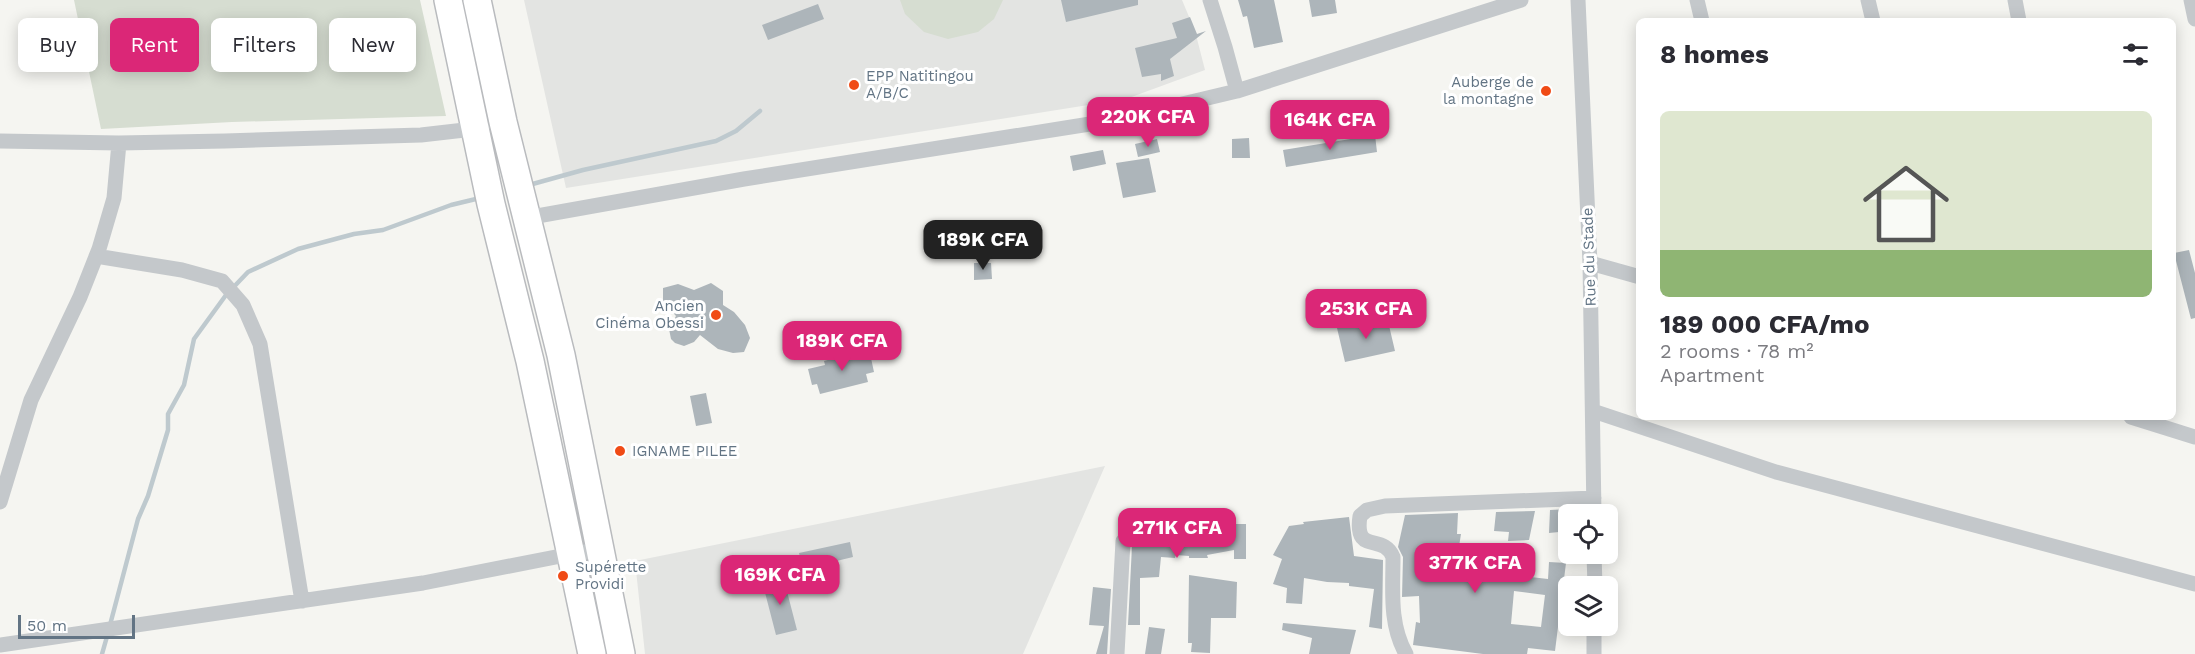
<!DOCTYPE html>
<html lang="en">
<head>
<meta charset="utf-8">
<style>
  :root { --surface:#fff; --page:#f2f2f3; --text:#2b2b33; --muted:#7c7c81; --accent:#db2777 }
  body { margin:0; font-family:"Work Sans",sans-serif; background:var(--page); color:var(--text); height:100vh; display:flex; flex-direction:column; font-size:22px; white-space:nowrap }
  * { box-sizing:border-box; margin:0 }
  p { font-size:20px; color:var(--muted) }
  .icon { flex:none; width:33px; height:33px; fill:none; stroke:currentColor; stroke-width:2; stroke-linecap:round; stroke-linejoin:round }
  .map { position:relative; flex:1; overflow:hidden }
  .side { position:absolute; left:1636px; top:18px; width:540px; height:402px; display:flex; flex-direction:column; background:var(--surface); border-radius:9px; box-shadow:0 3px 15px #0003 }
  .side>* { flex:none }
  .guide { position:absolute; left:18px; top:18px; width:570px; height:54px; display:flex; gap:12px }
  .fabs { position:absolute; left:1558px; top:504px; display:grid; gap:12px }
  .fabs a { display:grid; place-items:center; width:60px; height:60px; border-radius:9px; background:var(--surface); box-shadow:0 3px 15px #0003; font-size:30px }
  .scale { position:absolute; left:18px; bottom:15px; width:117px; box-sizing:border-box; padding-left:6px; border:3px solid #627484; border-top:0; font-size:16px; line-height:21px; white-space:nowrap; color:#627484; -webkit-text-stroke:4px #fff; paint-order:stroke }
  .price { position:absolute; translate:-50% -51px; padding:0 14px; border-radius:12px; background:var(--accent); color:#fff; font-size:20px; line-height:39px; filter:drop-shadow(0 2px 3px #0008) }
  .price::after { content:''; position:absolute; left:50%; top:36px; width:18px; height:14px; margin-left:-9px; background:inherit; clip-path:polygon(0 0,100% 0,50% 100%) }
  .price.selected { background:#222; color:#fff }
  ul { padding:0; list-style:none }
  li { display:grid; align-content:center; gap:12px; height:318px; padding:0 24px }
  li span { display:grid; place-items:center; height:186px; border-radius:9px; color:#555 }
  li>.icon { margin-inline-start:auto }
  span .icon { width:108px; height:108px; fill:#fffc; stroke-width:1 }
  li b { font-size:26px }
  h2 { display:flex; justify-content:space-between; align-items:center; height:72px; padding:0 24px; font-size:26px }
  .pill { padding:0 21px; border-radius:9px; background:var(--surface); box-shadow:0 3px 15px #0003; font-size:21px; line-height:54px }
  .pill.selected { background:var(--accent); color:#fff }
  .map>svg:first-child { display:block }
</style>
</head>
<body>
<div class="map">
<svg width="2195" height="654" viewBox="0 0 2195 654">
  <rect width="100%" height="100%" fill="#f5f5f1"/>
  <path fill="#e3e4e2" d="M524 0H1182L1195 31 1205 70 1126 99 566 188Z
    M1105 466 1023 654H645L635 561Z"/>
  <path fill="#d6ddd1" d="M74 0H420L446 116 232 122 101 129Z
    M900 0H1003L994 19 978 32 948 39 924 32 905 14Z"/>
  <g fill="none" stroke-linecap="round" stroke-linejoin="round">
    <path stroke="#bec9ce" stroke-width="4.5" d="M529 185 583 170 716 141 736 131 760 111
      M110 625 138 519 148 496 168 430V414L184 385 194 339 226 295 248 272 298 249 354 234 383 230 451 205 480 198
      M102 654 108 633"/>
  </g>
  <path fill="#adb5ba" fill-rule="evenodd" d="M1061 0H1138V5L1066 22Z
    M1238 0H1274L1283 42 1254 48 1247 16 1243 17Z
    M1309 0H1335L1337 13 1312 17Z
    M818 4 824 19 768 40 762 25Z
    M1190 17 1197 34 1206 31 1170 59 1174 76 1161 81V74L1142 77 1135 48 1177 38 1172 23Z
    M1375 135 1377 152 1286 167 1283 150Z
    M1249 138 1250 158H1232V139Z
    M1157 139 1160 152 1138 157 1135 144Z
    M1103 150 1106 164 1073 171 1070 156Z
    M1149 158 1156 192 1123 198 1116 163Z
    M2189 250 2195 273V318L2191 319 2174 253Z
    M974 263H991L992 279 974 280Z
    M711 283 723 291V305L734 312 745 325 750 338 744 352 733 353 718 349 700 335 694 342 684 346 675 343 671 339 669 329 676 316 663 302V288L678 284 694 290Z
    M1387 317 1395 351 1345 362 1337 328Z
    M869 349 874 372 866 374 868 382 820 394 817 384 812 385 808 369 825 365 824 361Z
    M706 393 712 423 696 426 690 396Z
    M1569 509V531L1549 533 1550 510Z
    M1535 511 1529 540 1508 541 1509 532 1494 531 1496 512Z
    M1458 513 1457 534H1461L1457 559 1504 565V562H1523L1521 576 1548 579 1549 562 1566 563 1555 651 1528 648 1527 654H1483L1413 645 1416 622 1420 623 1419 596 1402 597 1403 557 1398 547 1405 515ZM1514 591 1545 595 1541 627 1511 624Z
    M1349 517 1354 556 1383 560 1382 629 1369 627 1374 589 1349 586V583L1327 582 1304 578 1302 604 1286 603 1287 588 1273 584 1282 559 1273 555 1289 526 1304 524 1303 522Z
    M1235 524H1246V559H1234V550L1207 555 1208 558H1189V556L1176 555 1175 558 1161 557 1159 577 1140 578V625H1128L1132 546 1159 543V541L1195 539 1235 533Z
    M850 542 853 557 803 569 799 553Z
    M1189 575 1237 582 1236 618H1211L1210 653 1191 652 1192 643H1188Z
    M783 576 797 630 776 635 762 581Z
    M1093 587 1111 589 1107 654H1096L1104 626 1089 625Z
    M1283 623 1356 630 1350 654H1309L1312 638 1282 630Z
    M1149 627 1165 629 1161 654H1145Z"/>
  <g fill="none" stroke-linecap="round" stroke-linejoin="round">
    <g stroke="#b9bbbe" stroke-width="30">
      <path id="highway" d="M448 0 491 204 530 361 592 654
        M477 0 503 122 561 355 621 654"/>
    </g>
    <path stroke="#c4c8cb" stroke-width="15" d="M1210 0 1225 47 1237 91
      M1578 0 1590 263 1594 514
      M1697 0 1702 21
      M1868 0 1873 21
      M2015 0 2019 21
      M2191 0 2195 19
      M0 141 119 143 225 141 421 135 482 128
      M526 218 744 179 1115 120 1237 91 1521 0
      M96 256 182 270 222 281 243 305 260 344 302 601
      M1590 263 1640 277
      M1593 411 1776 472 2195 584
      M2131 417 2195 437
      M0 502 31 400 80 297 99 249 114 198 119 143
      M1594 554 1595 586
      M0 645 423 583 571 554 600 550
      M1117 654 1123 541
      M1406 654C1389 624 1393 590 1393 557 1383 532 1354 556 1360 516L1367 510 1385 506 1594 498
      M1594 654V626"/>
    <use href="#highway" stroke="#fff" stroke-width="27"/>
  </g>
  <g fill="#f04b16" stroke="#fff" stroke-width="2">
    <circle cx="854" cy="85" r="6"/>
    <circle cx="1546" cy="91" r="6"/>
    <circle cx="716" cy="315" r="6"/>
    <circle cx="620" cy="451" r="6"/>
    <circle cx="563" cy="576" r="6"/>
  </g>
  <g text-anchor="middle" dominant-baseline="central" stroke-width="6" stroke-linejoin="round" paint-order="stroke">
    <g font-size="15" fill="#627484" stroke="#fff" text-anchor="start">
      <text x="866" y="76">EPP Natitingou<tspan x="866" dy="17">A/B/C</tspan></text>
      <text x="1534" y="82" text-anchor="end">Auberge de<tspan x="1534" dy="17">la montagne</tspan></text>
      <text x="704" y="306" text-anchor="end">Ancien<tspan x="704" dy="17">Cinéma Obessi</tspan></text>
      <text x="632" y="451">IGNAME PILEE</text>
      <text x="575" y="567">Supérette<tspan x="575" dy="17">Providi</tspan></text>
    </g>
    <g font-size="15" fill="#627484" stroke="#fff">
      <text transform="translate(1589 257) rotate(-92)">Rue du Stade</text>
    </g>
  </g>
</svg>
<div class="fabs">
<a><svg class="icon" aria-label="locate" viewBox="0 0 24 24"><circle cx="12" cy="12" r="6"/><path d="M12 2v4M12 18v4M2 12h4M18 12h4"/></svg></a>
<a><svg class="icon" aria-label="layers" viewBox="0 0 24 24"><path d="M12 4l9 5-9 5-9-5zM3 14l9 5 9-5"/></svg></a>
</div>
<div class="scale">50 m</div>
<b class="price" style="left:1148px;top:148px">220K CFA</b>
<b class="price" style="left:1330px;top:151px">164K CFA</b>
<b class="price selected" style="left:983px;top:271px">189K CFA</b>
<b class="price" style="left:1366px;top:340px">253K CFA</b>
<b class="price" style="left:842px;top:372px">189K CFA</b>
<b class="price" style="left:1177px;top:559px">271K CFA</b>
<b class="price" style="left:1475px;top:594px">377K CFA</b>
<b class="price" style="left:780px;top:606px">169K CFA</b>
<div class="guide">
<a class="pill">Buy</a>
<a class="pill selected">Rent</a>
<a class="pill">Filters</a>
<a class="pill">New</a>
</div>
<section class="side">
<h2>8 homes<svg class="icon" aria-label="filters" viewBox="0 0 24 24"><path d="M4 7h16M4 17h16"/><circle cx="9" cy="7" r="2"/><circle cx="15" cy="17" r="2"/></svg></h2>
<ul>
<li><span style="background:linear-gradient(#dfe7d0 75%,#8fb573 0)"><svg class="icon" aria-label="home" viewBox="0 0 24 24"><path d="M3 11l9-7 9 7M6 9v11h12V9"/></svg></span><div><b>189 000 CFA/mo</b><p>2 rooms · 78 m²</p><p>Apartment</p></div></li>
</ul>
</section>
</div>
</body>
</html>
